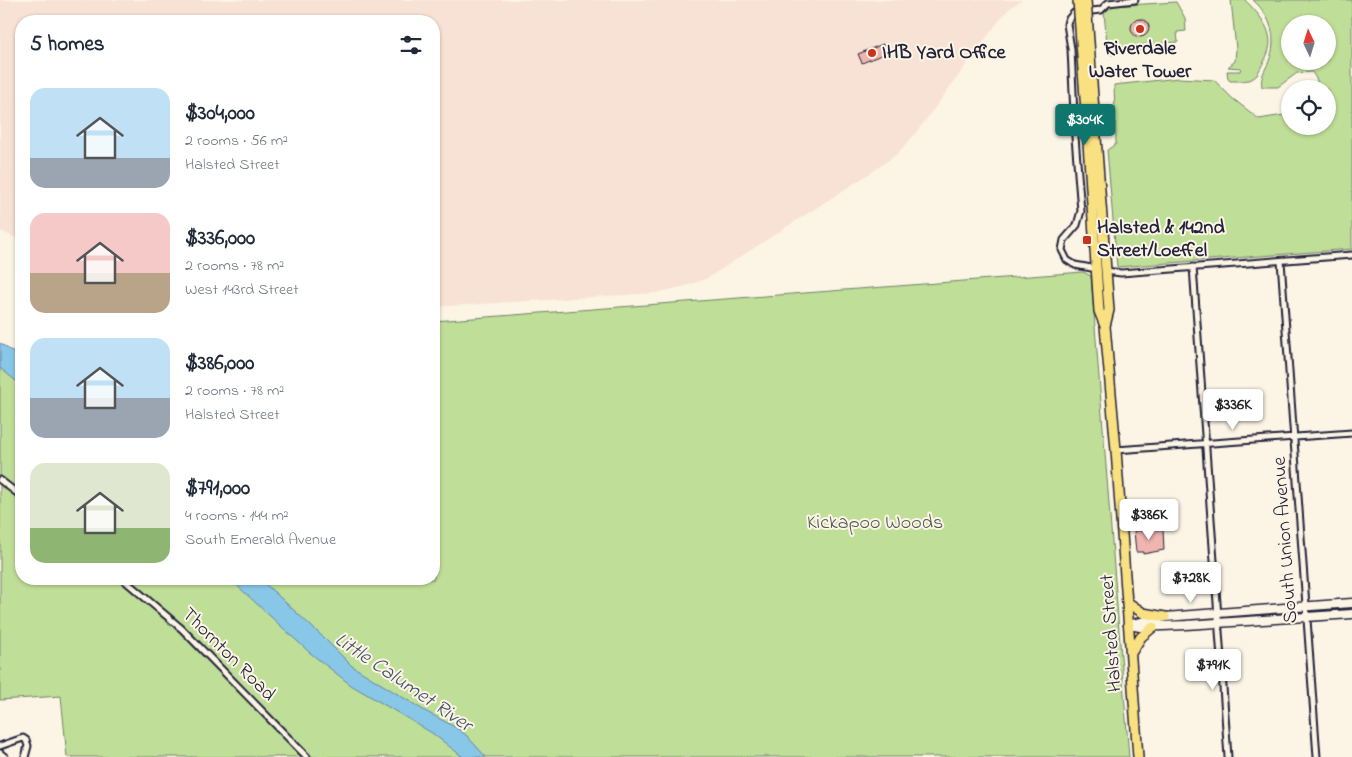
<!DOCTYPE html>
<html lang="en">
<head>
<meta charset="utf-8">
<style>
  :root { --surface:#fff; --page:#f2f2f3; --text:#1f2937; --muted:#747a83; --accent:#0f766e }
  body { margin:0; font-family:"Indie Flower",sans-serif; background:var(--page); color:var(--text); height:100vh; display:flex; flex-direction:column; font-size:19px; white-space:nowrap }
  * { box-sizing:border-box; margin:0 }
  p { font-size:16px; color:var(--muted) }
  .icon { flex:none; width:28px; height:28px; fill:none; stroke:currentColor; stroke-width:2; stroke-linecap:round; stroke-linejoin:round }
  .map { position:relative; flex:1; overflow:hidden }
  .sheet { position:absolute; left:15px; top:15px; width:425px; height:570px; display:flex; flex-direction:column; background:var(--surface); border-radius:20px; box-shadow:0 1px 4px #0004 }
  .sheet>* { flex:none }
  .needle { width:32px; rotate:356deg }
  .controls { position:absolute; left:1281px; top:15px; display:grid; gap:10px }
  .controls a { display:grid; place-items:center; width:55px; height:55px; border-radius:50%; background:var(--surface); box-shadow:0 1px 4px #0004; font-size:25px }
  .price { position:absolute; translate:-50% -42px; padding:0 11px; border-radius:5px; background:#fff; color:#222; font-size:16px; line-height:32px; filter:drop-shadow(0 1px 2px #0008) }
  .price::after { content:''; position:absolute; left:50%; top:30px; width:15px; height:11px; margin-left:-8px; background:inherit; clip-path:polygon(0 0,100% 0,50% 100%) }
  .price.on { background:var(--accent); color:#fff }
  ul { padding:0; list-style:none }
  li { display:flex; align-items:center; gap:15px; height:125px; padding:0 15px }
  li span { display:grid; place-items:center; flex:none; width:140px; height:100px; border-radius:15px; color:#555 }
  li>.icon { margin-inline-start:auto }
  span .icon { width:60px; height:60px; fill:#fffc; stroke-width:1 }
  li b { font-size:21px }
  h2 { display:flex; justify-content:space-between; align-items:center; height:60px; padding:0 15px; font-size:21px }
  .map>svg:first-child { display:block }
</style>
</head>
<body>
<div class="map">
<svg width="1352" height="757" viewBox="0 0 1352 757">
  <rect width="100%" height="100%" fill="#fcf5e5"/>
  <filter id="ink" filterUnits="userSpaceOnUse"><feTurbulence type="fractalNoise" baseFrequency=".02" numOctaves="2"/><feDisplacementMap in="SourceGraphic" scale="10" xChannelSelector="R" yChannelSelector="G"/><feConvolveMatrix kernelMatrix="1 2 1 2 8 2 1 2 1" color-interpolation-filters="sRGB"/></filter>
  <g filter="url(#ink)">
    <path fill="#f8e2d5" d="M0 0H1022L1010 8 1001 18 916 133 897 154 875 170 706 279 685 286 656 293 434 307V21H21V240L0 231Z"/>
    <path fill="#bfde97" stroke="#708069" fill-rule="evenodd" d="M1231 0H1245C1257 12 1274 30 1269 49 1267 58 1261 66 1257 75 1251 82 1239 81 1230 81L1228 79 1227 71H1240L1241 68 1228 67 1235 61 1236 49Z
      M1253 0H1352V249L1117 267 1107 150 1116 144 1114 85 1179 78 1214 80 1232 98 1259 119 1290 114V126H1328V89H1317V80L1312 72 1297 73 1278 87H1262C1260 76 1265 71 1269 61 1278 38 1271 16 1253 0ZM1290 24H1328V61H1290Z
      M1176 2 1185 18 1186 31 1177 32 1178 42 1141 45 1142 52 1137 53 1136 48 1113 50V55L1108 53 1104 13 1113 6Z
      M1083 272 1091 276 1129 757H67L61 696 0 700V354L21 353V579H434V321Z"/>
    <path fill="#89c7e9" stroke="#6085a3" d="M0 343 21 358V385L0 368Z
      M230 579H260L323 637 352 666 425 711 455 727 466 735 486 757H463L432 733 351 685 309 652Z"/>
    <path fill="#f0b5af" stroke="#22223b" d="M1131 28a9 9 0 1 1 18 0a9 9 0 1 1-18 0Z
      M883 44 886 53 862 63 858 54Z
      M1163 529 1164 550 1143 554V552H1136L1134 531Z"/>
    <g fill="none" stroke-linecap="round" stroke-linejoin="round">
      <g stroke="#22223b" stroke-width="9">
        <path id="street" d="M1281 261 1317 757
          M1193 267 1228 757
          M1097 269 1075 265 1067 260 1062 250 1064 240 1077 225 1081 211 1075 137 1071 49 1067 24 1068 20 1074 13 1101 10 1108 3 1135 0
          M1106 271 1121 273 1352 255
          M1116 450 1352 433
          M0 480 21 496
          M123 579 182 629 307 757
          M0 746 23 738 26 740 28 746 25 757
          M0 753 5 757"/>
      </g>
      <g stroke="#22223b" stroke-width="11">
        <path id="secondary" d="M1128 625 1165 617 1352 603
          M1130 625 1140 627 1186 625 1352 614"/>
      </g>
      <g stroke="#22223b" stroke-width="12">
        <path id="primary" d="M1094 111 1109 310 1105 326
          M1086 112 1099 311 1105 326 1116 450 1138 757
          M1127 602 1143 613 1165 617
          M1131 653 1141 637 1153 627"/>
      </g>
      <use href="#street" stroke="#fcf5e5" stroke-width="5"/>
      <use href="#secondary" stroke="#fcf5e5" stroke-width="8"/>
      <use href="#primary" stroke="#f9e181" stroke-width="9"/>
      <g stroke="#22223b" stroke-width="12" stroke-linecap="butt">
        <path id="primary-bridge" d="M1078 0 1086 112
          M1086 0 1094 111"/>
      </g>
      <use href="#primary-bridge" stroke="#f9e181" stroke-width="9"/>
    </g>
  </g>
  <g fill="#c8321e" stroke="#fcf5e5" stroke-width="2">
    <circle cx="1140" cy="29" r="5"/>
    <circle cx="872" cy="53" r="5"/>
    <rect x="1082" y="235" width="10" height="10" rx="2.5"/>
  </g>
  <g text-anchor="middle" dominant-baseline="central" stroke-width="4" stroke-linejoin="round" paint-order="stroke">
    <g font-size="20" font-weight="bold" fill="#22223b" stroke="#fcf5e5" text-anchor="start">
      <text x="1140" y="49" text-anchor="middle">Riverdale<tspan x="1140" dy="23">Water Tower</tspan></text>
      <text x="882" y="53">IHB Yard Office</text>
      <text x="1097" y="228">Halsted &amp; 142nd<tspan x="1097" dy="23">Street/Loeffel</tspan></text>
    </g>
    <g font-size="20" fill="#515a57" stroke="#fcf5e5">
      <text x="875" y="523">Kickapoo Woods</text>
    </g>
    <g font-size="20" fill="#22223b" stroke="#fcf5e5">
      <text transform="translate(1286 540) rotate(-94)">South Union Avenue</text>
      <text transform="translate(1112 633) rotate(-94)">Halsted Street</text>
      <text transform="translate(228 655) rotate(45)">Thornton Road</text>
    </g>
    <g font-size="21" font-style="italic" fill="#41546f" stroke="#fcf5e5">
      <text transform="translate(403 683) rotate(34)">Little Calumet River</text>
    </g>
  </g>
</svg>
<div class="controls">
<a><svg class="needle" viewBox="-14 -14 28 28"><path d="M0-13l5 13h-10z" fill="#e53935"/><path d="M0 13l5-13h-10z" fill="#747a83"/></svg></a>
<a><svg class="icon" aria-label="locate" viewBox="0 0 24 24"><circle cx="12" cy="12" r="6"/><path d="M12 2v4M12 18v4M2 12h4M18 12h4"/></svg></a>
</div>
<b class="price on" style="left:1085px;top:146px">$304K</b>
<b class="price" style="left:1233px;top:431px">$336K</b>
<b class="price" style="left:1149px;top:541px">$386K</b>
<b class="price" style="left:1191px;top:604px">$728K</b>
<b class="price" style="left:1213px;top:691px">$791K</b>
<section class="sheet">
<h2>5 homes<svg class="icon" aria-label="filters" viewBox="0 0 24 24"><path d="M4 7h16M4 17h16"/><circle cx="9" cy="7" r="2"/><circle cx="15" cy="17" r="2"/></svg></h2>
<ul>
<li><span style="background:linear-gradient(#bfe0f5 70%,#9aa5b1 0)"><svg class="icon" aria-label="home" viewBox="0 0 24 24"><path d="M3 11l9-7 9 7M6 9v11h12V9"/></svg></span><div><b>$304,000</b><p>2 rooms · 56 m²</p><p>Halsted Street</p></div></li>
<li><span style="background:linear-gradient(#f6c9c9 60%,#b9a48a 0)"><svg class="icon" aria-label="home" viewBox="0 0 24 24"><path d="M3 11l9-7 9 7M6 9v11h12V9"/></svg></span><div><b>$336,000</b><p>2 rooms · 78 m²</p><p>West 143rd Street</p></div></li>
<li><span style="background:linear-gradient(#bfe0f5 60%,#9aa5b1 0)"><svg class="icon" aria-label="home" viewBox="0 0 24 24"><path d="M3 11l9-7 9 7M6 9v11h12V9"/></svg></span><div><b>$386,000</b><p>2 rooms · 78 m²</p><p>Halsted Street</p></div></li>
<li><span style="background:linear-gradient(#dfe7d0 65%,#8fb573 0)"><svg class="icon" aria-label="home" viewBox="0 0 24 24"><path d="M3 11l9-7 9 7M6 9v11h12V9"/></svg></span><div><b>$791,000</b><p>4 rooms · 144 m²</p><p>South Emerald Avenue</p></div></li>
</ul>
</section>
</div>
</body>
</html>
